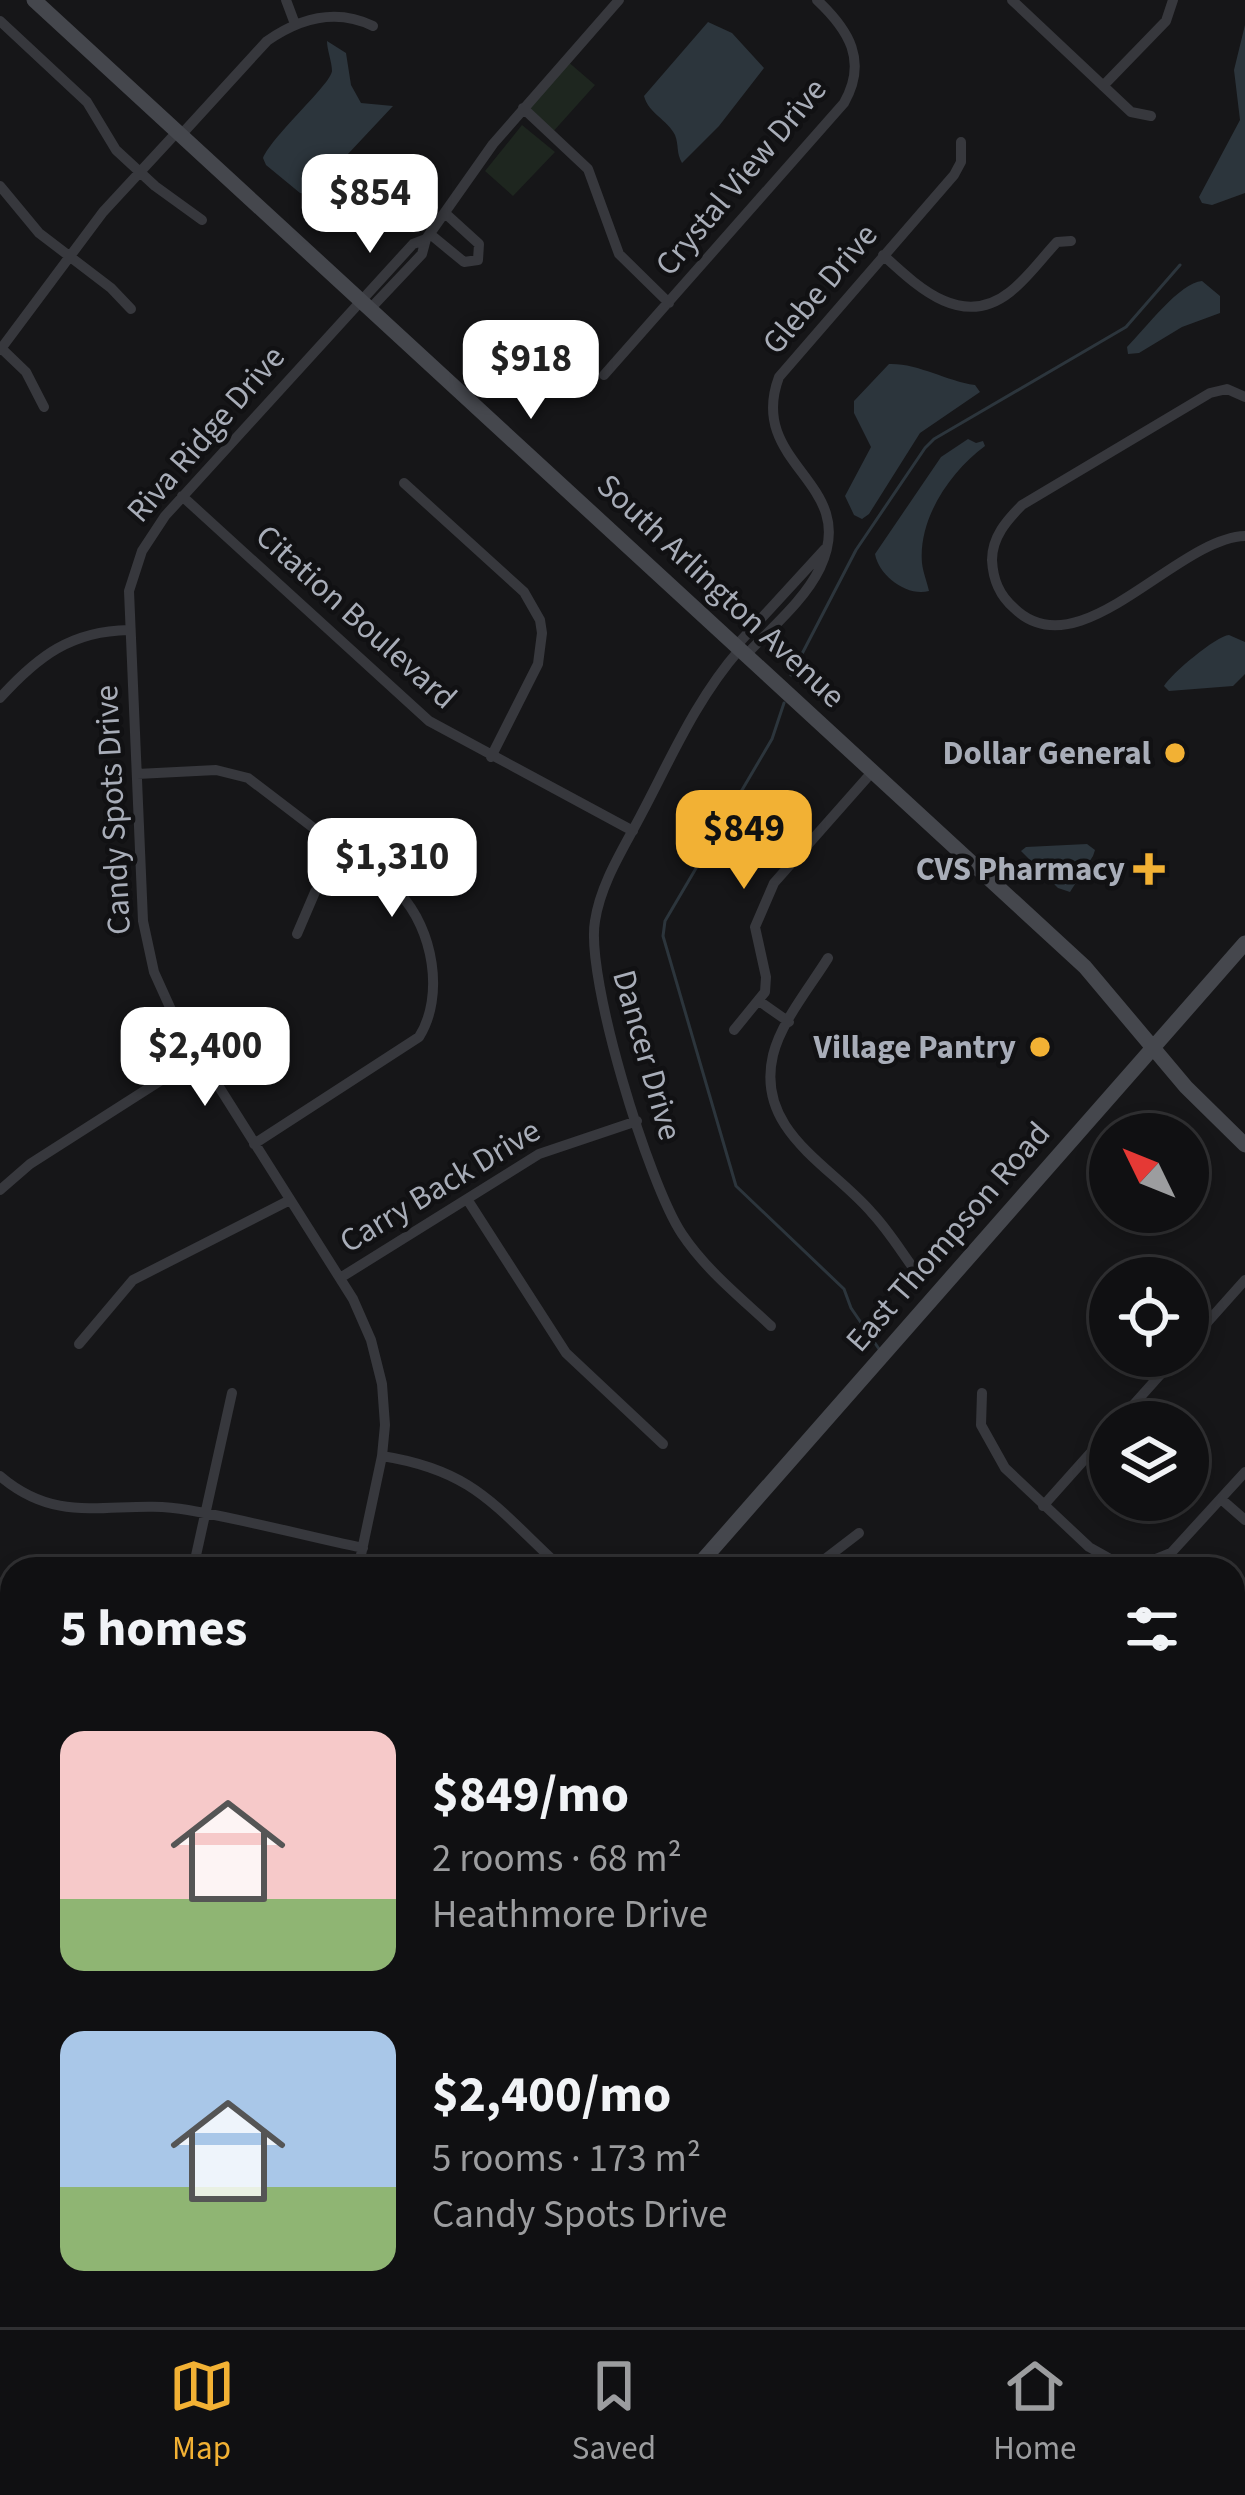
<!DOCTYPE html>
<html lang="en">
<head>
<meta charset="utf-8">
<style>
  :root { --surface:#101012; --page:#1e1e20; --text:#f1f3f6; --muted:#9c9d9f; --line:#303032; --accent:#f2b134 }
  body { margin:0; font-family:"Source Sans 3",sans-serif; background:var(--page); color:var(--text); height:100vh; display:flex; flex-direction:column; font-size:45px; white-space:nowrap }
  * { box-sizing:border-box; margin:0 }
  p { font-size:39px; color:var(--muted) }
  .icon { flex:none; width:66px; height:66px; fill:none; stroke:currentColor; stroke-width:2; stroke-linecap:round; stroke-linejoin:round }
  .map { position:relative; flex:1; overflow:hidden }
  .sheet { position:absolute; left:0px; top:1557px; width:1245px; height:771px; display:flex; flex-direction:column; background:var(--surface); border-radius:36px 36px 0 0; box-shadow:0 6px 18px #0003,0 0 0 3px var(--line) }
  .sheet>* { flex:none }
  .needle { width:78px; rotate:313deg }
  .tools { position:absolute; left:1089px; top:1113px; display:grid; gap:24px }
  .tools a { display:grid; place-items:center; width:120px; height:120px; border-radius:50%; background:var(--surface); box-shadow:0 6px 18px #0003,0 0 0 3px var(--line); font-size:60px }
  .price { position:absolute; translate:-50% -102px; padding:0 27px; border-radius:24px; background:#fff; color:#222; font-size:39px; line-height:78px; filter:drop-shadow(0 3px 6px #0008) }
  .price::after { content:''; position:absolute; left:50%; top:72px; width:36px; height:27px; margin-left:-18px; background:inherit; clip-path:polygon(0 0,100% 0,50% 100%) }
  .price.active { background:var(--accent); color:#111 }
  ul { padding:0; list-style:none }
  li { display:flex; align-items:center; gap:36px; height:300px; padding:0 60px }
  li span { display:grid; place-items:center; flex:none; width:336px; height:240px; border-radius:24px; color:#555 }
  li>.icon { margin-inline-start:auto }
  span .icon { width:144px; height:144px; fill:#fffc; stroke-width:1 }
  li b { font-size:51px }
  h2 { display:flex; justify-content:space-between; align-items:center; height:144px; padding:0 60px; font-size:51px }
  .tabs { display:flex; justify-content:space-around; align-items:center; height:168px; border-top:3px solid var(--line); background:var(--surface); font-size:33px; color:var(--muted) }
  .tabs a { display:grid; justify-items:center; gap:6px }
  .tabs .active { color:var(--accent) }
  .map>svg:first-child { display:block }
</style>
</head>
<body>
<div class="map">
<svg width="1245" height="2327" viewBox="0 0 1245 2327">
  <rect width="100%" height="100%" fill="#161618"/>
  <path fill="#222225" d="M85 2316H407L397 2327H75Z"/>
  <path fill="#1e261f" d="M566 60 595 85 551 134 523 108Z
    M522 125 555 152 513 196 485 171Z"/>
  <path fill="#2c353c" d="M708 22 732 33 764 68 719 126 682 163C676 153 679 145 675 135 667 119 649 114 644 96Z
    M1245 25V193L1212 205 1202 203 1199 197 1240 120 1234 70Z
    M327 41 346 53 351 85 361 103 393 106 317 187 307 194 300 193 266 165 263 158C273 135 331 84 332 71 332 62 327 50 327 41Z
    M1202 281 1220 296V313L1182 327 1139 353 1128 354 1127 347C1145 329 1180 282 1202 281Z
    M889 364C918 363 946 381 975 385L980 392 920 433 869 514 862 519 854 515 845 496 871 447 854 413V401Z
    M968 439 976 443 983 441 985 446C951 471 918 518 922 563 923 572 927 582 929 591 907 597 879 576 875 554L941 457Z
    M1229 635 1245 642V674L1233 686 1169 691 1164 686C1171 674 1216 636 1229 635Z
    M1087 844 1095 850 1093 856 1070 892 1058 888 1021 851 1026 847Z"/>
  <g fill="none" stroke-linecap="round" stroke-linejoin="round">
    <path stroke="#2c353c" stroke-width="3" d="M791 675 856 550 925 448 934 439 1126 327 1180 265
      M784 703 772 739 665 921 663 936 736 1186 844 1289 851 1308 879 1349"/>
    <path stroke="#37383d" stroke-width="10" d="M286 0 295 24
      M1012 0 1131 112 1151 116
      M0 21 87 102 116 150 155 186 202 220
      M1103 86 1166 21 1173 0
      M523 108 588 169 619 254 669 303
      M181 135 267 41C300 18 336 8 373 26
      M0 186 39 233 111 288 131 309
      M430 234 464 262 478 260 479 244 446 214
      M883 255C918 287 962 330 1010 292 1027 279 1042 258 1057 242L1071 241
      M370 309 422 254 426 239 493 144 619 0
      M0 347 26 372 44 407
      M0 350 103 212 177 132
      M604 375 844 103C868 61 849 30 817 0
      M1245 397 1227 389 1210 393 1022 505C1007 520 992 537 992 560 993 580 999 595 1014 608 1079 672 1176 538 1245 536
      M404 483 524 592 540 620 542 633 538 664 491 757
      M182 496 429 721 633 831
      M736 646 825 549
      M740 649C697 698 672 756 642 813 624 848 601 882 595 921 585 977 649 1185 682 1234 706 1270 740 1297 771 1326
      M746 655C771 628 804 601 820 568 861 482 746 465 779 377L954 175 961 162V142
      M0 698C38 656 71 631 129 630
      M137 774 216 770 248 778 400 894C433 929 445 996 419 1037L254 1144
      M297 934 315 892 344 851
      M828 958C810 987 781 1022 773 1055 755 1131 831 1165 872 1213 889 1231 902 1253 917 1273
      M759 1001 789 1022
      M734 1030 765 992 766 977 755 927 774 883 873 771
      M0 1190 30 1164 199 1056
      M467 1199 566 1353 663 1444
      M340 1278 539 1154 637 1121
      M79 1344 133 1280 290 1200
      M1188 1344 1245 1280
      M982 1393 981 1425 1005 1468 1089 1547 1114 1561 1146 1563 1171 1553 1245 1472
      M1118 1422 1177 1356
      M382 1456C471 1470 493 1504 555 1562
      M0 1476C63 1530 118 1497 188 1510 247 1520 305 1536 363 1548
      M1221 1499 1245 1520
      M1043 1506 1110 1431
      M193 1569 232 1393
      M358 1569 382 1456 385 1425 382 1384 371 1340 353 1299 173 1014 154 972 143 921 129 591 142 551 165 516 413 244 426 239
      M812 1569 859 1533
      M1233 1641 1245 1628
      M0 1772 12 1759
      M0 1911 12 1922
      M1233 2278 1245 2276
      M679 2316 691 2327
      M1013 2316 1014 2327
      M562 2327 571 2316
      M734 2327 744 2316
      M910 2327 921 2320 942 2316"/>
    <path stroke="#45474d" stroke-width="15" d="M34 0 1085 967 1186 1087 1245 1145
      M695 1569 1245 943
      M20 2327 30 2316"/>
  </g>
  <g fill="#f2b134" stroke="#111113" stroke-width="4.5">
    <circle cx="1175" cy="753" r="12"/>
    <path d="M1143 851h12v12h12v12h-12v12h-12v-12h-12v-12h12z"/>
    <circle cx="1040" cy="1047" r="12"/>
  </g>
  <g text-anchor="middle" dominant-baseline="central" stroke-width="9" stroke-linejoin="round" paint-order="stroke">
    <g font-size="33" fill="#a8adb8" stroke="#111113">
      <text transform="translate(741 177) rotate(-50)">Crystal View Drive</text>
      <text transform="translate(820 289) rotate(-50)">Glebe Drive</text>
      <text transform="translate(206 434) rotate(-49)">Riva Ridge Drive</text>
      <text transform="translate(721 591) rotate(43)">South Arlington Avenue</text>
      <text transform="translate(356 617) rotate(42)">Citation Boulevard</text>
      <text transform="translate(113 810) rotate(-93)">Candy Spots Drive</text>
      <text transform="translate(647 1055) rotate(74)">Dancer Drive</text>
      <text transform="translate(440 1186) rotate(-31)">Carry Back Drive</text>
      <text transform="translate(948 1237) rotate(-49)">East Thompson Road</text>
    </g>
    <g font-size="33" font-weight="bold" fill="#a8adb8" stroke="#111113" text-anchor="end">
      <text x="1151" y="753">Dollar General</text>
      <text x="1125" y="869">CVS Pharmacy</text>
      <text x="1016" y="1047">Village Pantry</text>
    </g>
  </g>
</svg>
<div class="tools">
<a><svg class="needle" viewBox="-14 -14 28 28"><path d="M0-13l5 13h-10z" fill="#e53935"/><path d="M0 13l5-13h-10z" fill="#9c9d9f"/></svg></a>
<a><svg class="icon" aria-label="locate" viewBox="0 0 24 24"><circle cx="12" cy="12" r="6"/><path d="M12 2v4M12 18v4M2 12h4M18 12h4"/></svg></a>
<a><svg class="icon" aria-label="layers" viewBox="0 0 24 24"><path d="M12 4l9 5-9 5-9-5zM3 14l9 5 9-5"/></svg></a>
</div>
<b class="price" style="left:370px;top:256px">$854</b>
<b class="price" style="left:531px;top:422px">$918</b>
<b class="price active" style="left:744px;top:892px">$849</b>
<b class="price" style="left:392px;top:920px">$1,310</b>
<b class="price" style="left:205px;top:1109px">$2,400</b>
<section class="sheet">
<h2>5 homes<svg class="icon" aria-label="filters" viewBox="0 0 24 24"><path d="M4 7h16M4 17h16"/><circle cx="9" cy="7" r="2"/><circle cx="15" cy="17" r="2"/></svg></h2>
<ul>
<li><span style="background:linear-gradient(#f6c9c9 70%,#8fb573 0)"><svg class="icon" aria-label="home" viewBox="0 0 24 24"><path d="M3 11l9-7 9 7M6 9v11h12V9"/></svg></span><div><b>$849/mo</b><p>2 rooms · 68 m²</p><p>Heathmore Drive</p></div></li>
<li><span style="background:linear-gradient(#a9c7e8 65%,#8fb573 0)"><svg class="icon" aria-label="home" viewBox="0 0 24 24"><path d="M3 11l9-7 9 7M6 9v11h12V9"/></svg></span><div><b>$2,400/mo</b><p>5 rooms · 173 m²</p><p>Candy Spots Drive</p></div></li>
</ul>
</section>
</div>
<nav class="tabs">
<a class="active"><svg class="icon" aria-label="map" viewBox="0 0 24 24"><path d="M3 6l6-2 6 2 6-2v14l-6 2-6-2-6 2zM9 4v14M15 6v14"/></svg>Map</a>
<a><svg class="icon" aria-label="saved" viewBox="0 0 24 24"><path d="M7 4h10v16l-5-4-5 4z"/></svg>Saved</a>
<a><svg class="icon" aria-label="home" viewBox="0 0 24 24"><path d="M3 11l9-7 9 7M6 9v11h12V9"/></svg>Home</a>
</nav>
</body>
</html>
